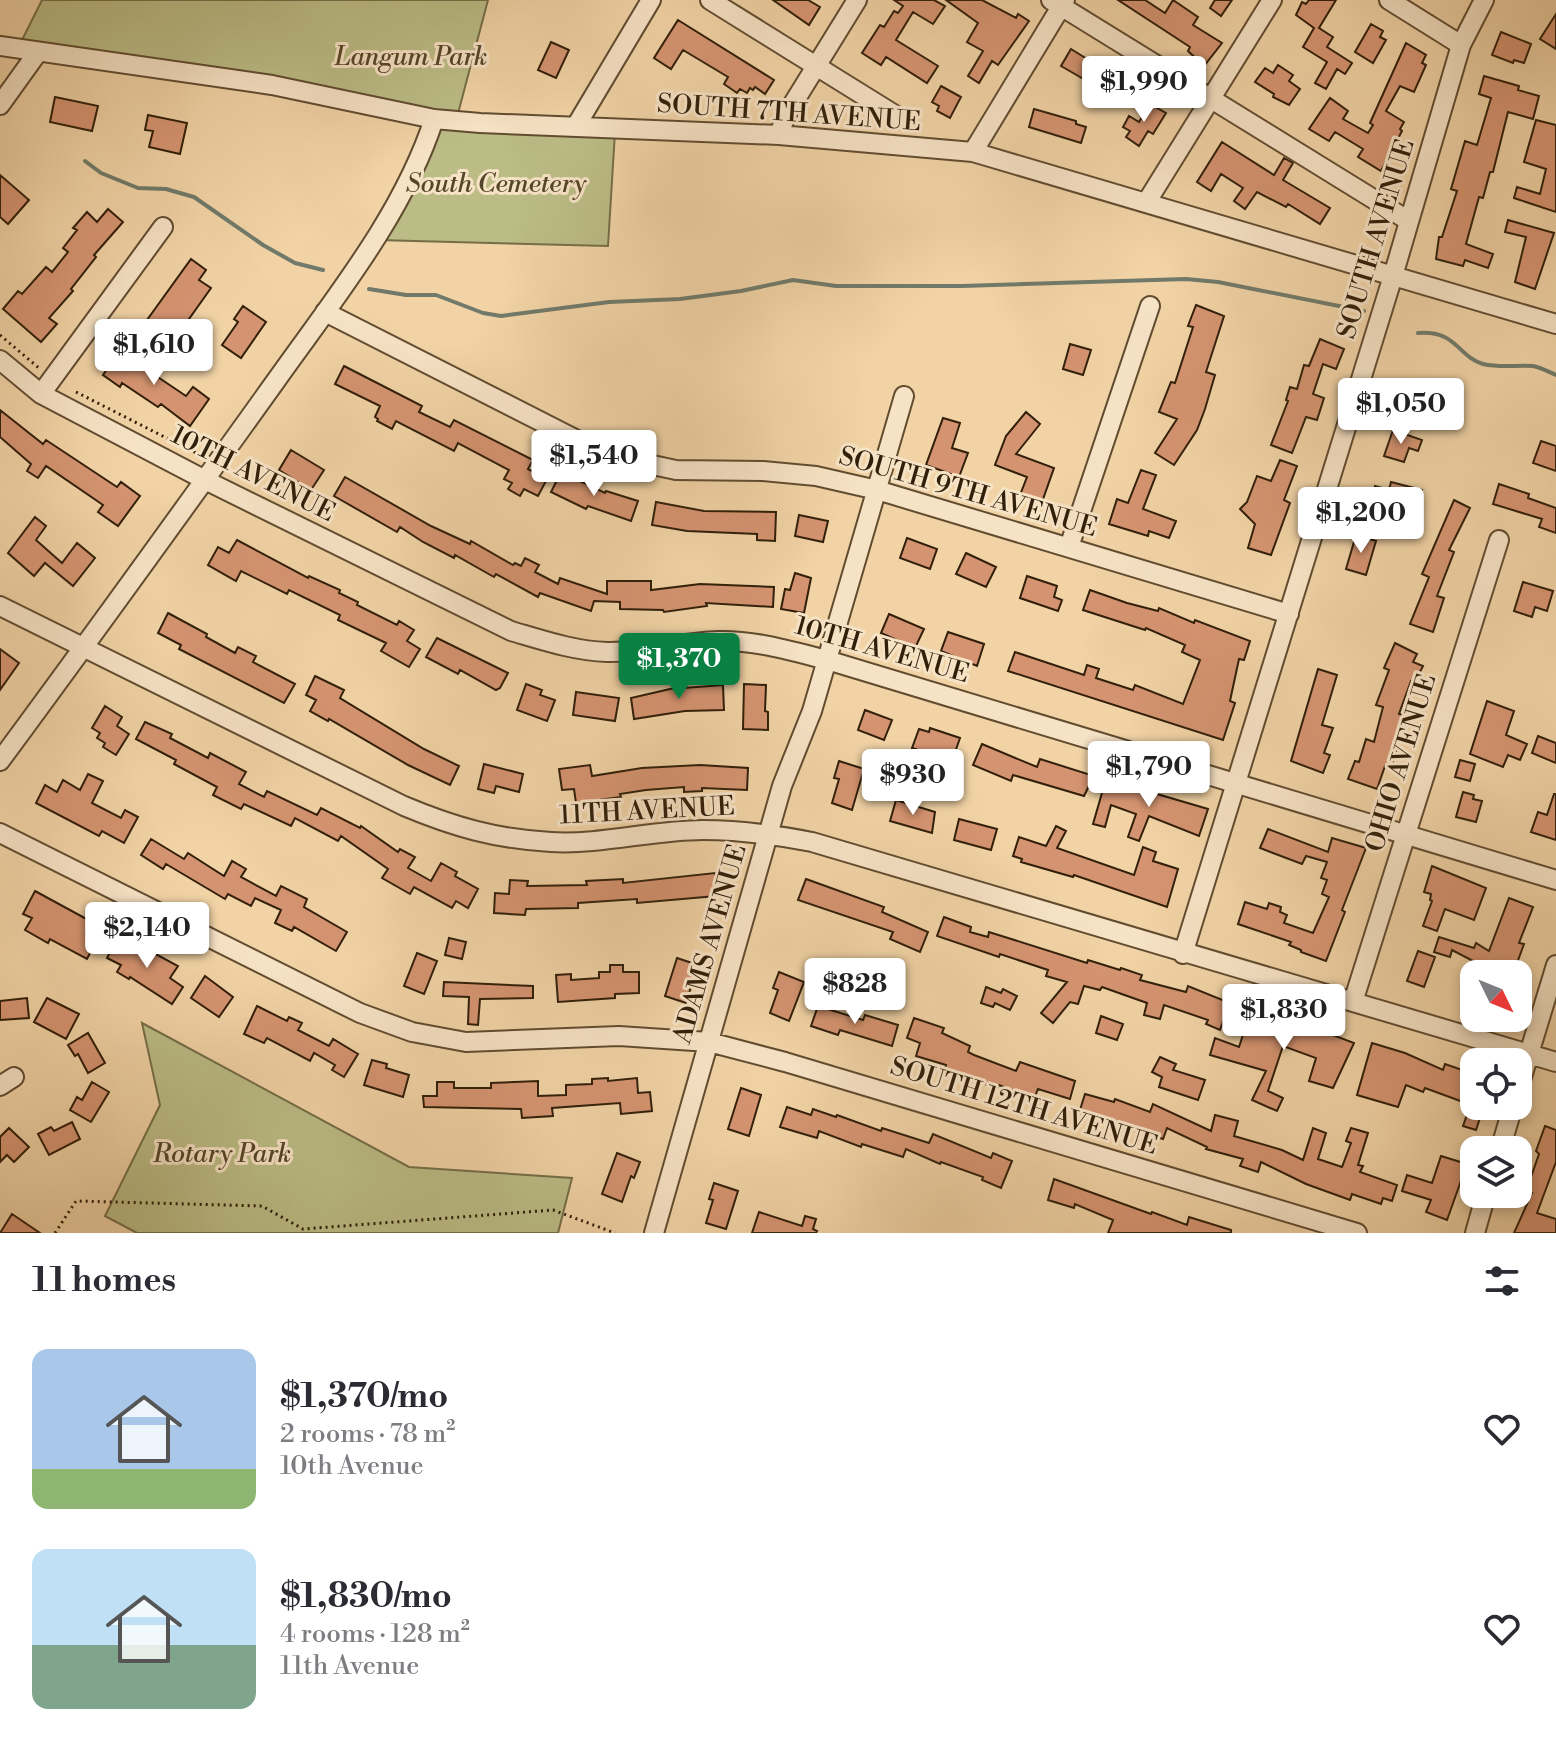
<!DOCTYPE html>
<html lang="en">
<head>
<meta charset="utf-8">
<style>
  :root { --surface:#fff; --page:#f2f2f3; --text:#2b2b33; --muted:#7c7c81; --accent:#0b8043 }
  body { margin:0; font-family:"Libre Bodoni",serif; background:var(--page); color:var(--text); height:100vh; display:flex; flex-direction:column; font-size:30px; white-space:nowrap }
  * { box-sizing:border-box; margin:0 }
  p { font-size:26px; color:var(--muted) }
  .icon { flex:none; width:44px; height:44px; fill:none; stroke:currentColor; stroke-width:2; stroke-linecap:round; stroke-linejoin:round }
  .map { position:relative; height:1233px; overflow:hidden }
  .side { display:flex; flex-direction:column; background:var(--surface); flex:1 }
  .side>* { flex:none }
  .needle { width:52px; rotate:133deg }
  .buttons { position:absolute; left:1460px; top:960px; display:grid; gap:16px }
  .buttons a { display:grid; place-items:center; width:72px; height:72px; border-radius:16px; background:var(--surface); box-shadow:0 4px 12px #0003; font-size:40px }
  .price { position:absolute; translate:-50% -68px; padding:0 18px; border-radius:8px; background:#fff; color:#222; font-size:26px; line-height:52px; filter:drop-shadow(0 2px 4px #0008) }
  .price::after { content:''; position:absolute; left:50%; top:48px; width:24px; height:18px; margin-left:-12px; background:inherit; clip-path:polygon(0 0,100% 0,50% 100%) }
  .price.current { background:var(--accent); color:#fff }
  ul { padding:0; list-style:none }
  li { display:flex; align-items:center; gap:24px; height:200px; padding:0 32px }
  li span { display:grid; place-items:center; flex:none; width:224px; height:160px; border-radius:16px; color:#555 }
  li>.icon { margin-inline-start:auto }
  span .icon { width:96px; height:96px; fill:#fffc; stroke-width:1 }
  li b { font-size:34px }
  h2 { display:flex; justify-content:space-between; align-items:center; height:96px; padding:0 32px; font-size:34px }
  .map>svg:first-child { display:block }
</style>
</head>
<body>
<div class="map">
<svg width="1556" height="1233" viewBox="0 0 1556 1233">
  <rect width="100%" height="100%" fill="#f1d3a6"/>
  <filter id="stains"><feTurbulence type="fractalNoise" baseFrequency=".0025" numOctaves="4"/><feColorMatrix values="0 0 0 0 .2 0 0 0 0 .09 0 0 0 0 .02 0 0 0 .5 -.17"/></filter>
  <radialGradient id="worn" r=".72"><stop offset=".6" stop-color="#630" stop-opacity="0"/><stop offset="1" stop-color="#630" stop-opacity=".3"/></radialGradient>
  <path fill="#bbbc86" stroke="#766e48" stroke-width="2" d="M42 0H488L456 121 19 46Z
    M437 123 615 132 608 246 377 240Z
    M142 1023 409 1167 572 1178 558 1233H137L105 1216 160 1105Z"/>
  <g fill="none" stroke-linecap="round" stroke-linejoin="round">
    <path stroke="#717a6a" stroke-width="4" d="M85 161 101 173 138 188 166 189 194 197 263 245 295 263 323 270
      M369 289 406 295H436L483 313 501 316 609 302 680 299 741 291 793 280 836 286H962L1186 279 1218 282 1364 311
      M1418 333C1457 330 1457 356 1483 364 1500 368 1516 365 1533 366 1540 367 1549 372 1556 375"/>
  </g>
  <path fill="#d59471" stroke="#311f09" stroke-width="2" d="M773 0H808L820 7 809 25Z
    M894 0H934L945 6 933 24 913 12 896 40 938 66 927 83 886 57 881 65 862 53 880 25 884 27 894 11 898 13 903 6Z
    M946 0H982L1016 18 1018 14 1029 21 998 65 992 61 979 83 968 76 983 51 967 42 978 23Z
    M1118 0H1145L1165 13 1173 0 1198 17 1193 25 1222 43 1204 66 1188 51 1190 47Z
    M1215 0H1232L1221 16 1210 8Z
    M1309 0H1336L1319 28 1333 37 1327 47 1352 63 1345 74 1337 69 1326 89 1315 83 1327 62 1303 47 1314 28 1296 15 1302 2 1306 4Z
    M1556 14V49L1540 39Z
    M678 20 774 80 765 94 755 87 753 90 750 88 747 93 740 89 737 93 724 84 728 77 683 50 671 69 654 58Z
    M1371 24 1383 31 1380 37 1386 40 1373 63 1355 52Z
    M1501 32 1531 44 1524 63 1514 60 1513 63 1492 55Z
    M551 42 569 50 556 78 538 70Z
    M1406 43 1426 55 1422 63 1426 65 1414 92 1400 86 1386 111 1404 122 1400 129 1402 131 1381 171 1358 157 1363 149 1335 132 1329 141 1309 129 1330 98 1348 111 1343 119 1368 133 1373 125 1370 123Z
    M1071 49 1116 77 1106 92 1061 66Z
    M1278 65 1293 75 1289 81 1300 89 1289 105 1273 97 1274 94 1255 82 1265 68 1273 73Z
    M1484 76 1519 86 1518 90 1539 96 1533 119 1508 112 1493 172H1490L1483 198 1479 197 1466 244 1493 254 1488 268 1465 260 1463 266 1436 259 1439 237H1442L1457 191 1451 189 1465 141 1477 145 1491 98 1479 94Z
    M941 86 961 97 950 118 937 111 939 106 932 102Z
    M55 97 98 106 92 131 50 122Z
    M1150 104 1166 113 1153 134 1148 131 1139 146 1126 137 1130 131 1123 127 1129 116 1139 122Z
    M1034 109 1076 121V124L1086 127 1081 143 1029 127Z
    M148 115 187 123 180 154 149 147 153 131 145 130Z
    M1536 120 1556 125V212L1514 198 1517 187 1540 194 1546 169 1524 162Z
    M1222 142 1274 175 1284 158 1293 163 1283 180 1330 208 1320 224 1288 204 1286 207 1257 192 1245 209 1234 201 1243 188 1221 174 1211 191 1197 182Z
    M0 175 29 200 8 224 0 217Z
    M108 209 123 222 94 255 96 257 71 289 73 291 49 318 57 324 41 342 3 309 18 291 22 294 46 267 52 272 68 252 63 248 77 230 73 228 87 212 97 222Z
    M1508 220 1554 233 1535 289 1515 282 1526 237 1505 232Z
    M191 259 206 270 199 280 211 288 174 340 147 320Z
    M1196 305 1224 316 1206 372 1215 375 1205 409 1197 430 1174 465 1155 453 1177 419 1159 412 1171 382 1175 383 1193 327 1188 326Z
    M243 306 266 322 241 358 222 345 238 322 234 319Z
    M1320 339 1344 349 1336 369 1323 364 1313 394 1324 398 1317 420 1306 417 1292 453 1271 445 1288 401 1286 400 1290 387 1297 389 1304 365 1309 366Z
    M1070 344 1091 350 1083 375 1063 369Z
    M124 345 141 357 137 363 186 396 193 387 209 399 190 426 161 404 158 407 122 383 120 387 103 375Z
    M344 366 422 406 419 412 450 427 454 420 533 460 528 469 547 479 538 496 524 489 520 496 508 489 512 483 504 479 509 470 458 443 454 451 396 421 392 429 377 421 378 419 375 417 380 406 335 384Z
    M0 410 43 444 46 440 117 487 121 482 140 496 118 526 98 512 103 505 46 466 38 478 27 471 31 464 0 437Z
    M1026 412 1040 424 1016 454 1054 468 1042 502 1020 495 1027 477 995 465 1006 436Z
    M943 418 960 423 952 448 968 453 959 477 926 465Z
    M1393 430 1422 440 1418 451 1409 448 1404 462 1384 456Z
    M1541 441 1556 446V471L1533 463Z
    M291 450 324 470 311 490 279 470Z
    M1280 460 1297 466 1284 500 1290 503 1271 555 1248 548 1255 524 1240 509 1247 502 1257 476 1271 481Z
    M1141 470 1156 475 1143 509 1176 521 1169 538 1149 531 1148 536 1109 524 1117 499 1128 503Z
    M561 472 605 493 606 491 638 501 631 521 588 506 586 509 551 492Z
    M345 477 431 526 470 544 471 541 513 565 515 563 521 566 525 558 539 565 535 572 558 584 560 578 607 594V581H651V590L700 584 774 587 773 607 706 603 707 606 664 612 663 610 620 609V602L594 601 591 611 540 593 538 597 496 574 494 577 455 555 454 558 423 542 400 527 397 532 334 496Z
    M1391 482 1422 490 1418 501 1403 497 1401 503 1396 501 1392 513 1369 507 1375 486 1389 490Z
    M1499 484 1529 494 1528 498 1556 508V533L1539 527 1542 519 1493 504Z
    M1454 500 1470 508 1449 550 1454 552 1437 596 1444 598 1433 632 1410 624 1429 577 1422 574Z
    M656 502 704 511 776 512 775 541 757 540V534L687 531 652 525Z
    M799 515 828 521 823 542 795 536Z
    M35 517 46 526 36 540 62 563 77 543 95 558 73 586 45 563 34 576 8 553Z
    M1356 535 1376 541 1366 575 1346 569Z
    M907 538 937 549 930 569 900 558Z
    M237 540 308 578 309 576 340 590 339 593 358 602 357 605 397 625 399 621 414 630 407 641 420 649 409 667 381 651 386 643 338 620 340 615 289 590 287 594 241 571 236 581 208 565 218 547 229 553Z
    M966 553 996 567 986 587 956 574Z
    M795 573 811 578 804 613 781 609 785 589 790 590Z
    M1027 576 1057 586 1054 597 1062 600 1058 611 1020 598Z
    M1523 582 1553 591 1547 611 1535 607 1532 617 1514 611Z
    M1090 590 1127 603 1158 611 1159 608 1194 623 1195 620 1250 641 1244 660 1239 659 1230 701 1235 703 1223 740 1008 671 1015 652 1084 675 1087 665 1099 669 1096 678 1133 690 1135 685 1183 704 1200 660 1182 652 1185 645 1146 628 1145 630 1083 610Z
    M168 613 207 634 206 637 235 653 238 647 256 656 253 662 295 684 284 703 179 649 181 645 158 633Z
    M889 614 924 629 915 648 881 633Z
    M948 632 984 644 977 666 941 651Z
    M437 638 508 673 500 688 496 690 460 670 458 674 426 657Z
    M1395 643 1417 654 1413 662 1423 666 1415 682 1411 681 1399 714 1406 715 1397 747 1391 768 1385 766 1377 789 1348 779 1355 761 1359 762 1366 739 1374 742 1383 707 1376 705 1389 670 1384 668Z
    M0 649 19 663 0 690Z
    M1318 669 1337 675 1322 725 1333 728 1324 753 1330 755 1323 773 1291 761Z
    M315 676 344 690 340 698 424 749 459 766 450 785 408 765 329 719 328 721 310 711 316 700 306 695Z
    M526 684 542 690 540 695 555 700 547 721 517 710Z
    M744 684 766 685 765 711 768 712V730L743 729Z
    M723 685 724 710 685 711 634 719 631 698 670 689Z
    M576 692 619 698 615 721 573 715Z
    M1487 701 1514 711 1506 735 1527 744 1520 760 1508 755 1503 767 1470 754Z
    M105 706 122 717 117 726 129 734 116 755 103 747 105 743 97 738 100 733 92 728Z
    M865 710 892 720 884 740 858 730Z
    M145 722 172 734 170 738 208 758 210 753 246 772 239 784 264 797 267 791 317 815 321 808 360 828 361 826 398 852 400 849 415 857 408 868 431 881 441 863 457 872 455 876 478 889 468 908 456 901 452 908 414 887 410 894 382 878 388 869 341 836 338 841 295 818 291 826 244 804 241 809 213 795 217 787 174 764 176 760 136 739Z
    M930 728 960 738 952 761 912 748 919 729 929 732Z
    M1538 736 1556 743V763L1532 753Z
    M982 744 1037 767 1040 759 1094 776 1084 796 1013 775 1011 781 973 765Z
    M1460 760 1475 764 1470 781 1455 777Z
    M839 761 864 769 852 810 832 803 839 779 834 778Z
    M484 764 523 774 519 792 496 786 494 793 478 789Z
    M590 765 592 776 642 768 700 765 748 768 747 790 702 788V791L684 792V787L646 790 620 794 621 797 576 803 574 789 562 790 559 769Z
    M88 774 103 781 92 803 121 818 125 810 138 817 124 843 102 831 99 836 36 803 45 785 57 792 63 780 80 790Z
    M1106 779 1208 809 1199 836 1149 816 1139 841 1128 837 1136 814 1111 805 1105 827 1093 824Z
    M1463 792 1474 795 1473 799 1482 801 1476 822 1456 817Z
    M1554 794H1556V840L1531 832 1538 812 1547 815Z
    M896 800 935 812 932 833 890 821Z
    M959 819 997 829 991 850 954 840Z
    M1056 826 1066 831 1057 848 1134 875 1143 847 1156 852 1153 861 1178 869 1167 907 1074 875 1073 877 1021 862 1022 859 1013 856 1019 837 1046 846Z
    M1268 829 1328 852 1332 838 1366 848 1342 910 1345 912 1326 961 1301 952V950L1289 945 1291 942 1238 924 1245 902 1267 909 1269 903 1281 907 1280 912 1287 915 1284 923 1313 933 1329 897 1322 894 1327 880 1321 878 1327 862 1306 856 1302 864 1260 848Z
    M151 839 184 859 188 853 224 876 232 861 246 869 241 877 276 896 281 886 307 899 304 907 347 932 336 951 294 927 292 931 275 923 281 910 255 898 251 906 228 894 225 899 166 864 163 869 141 855Z
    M1432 866 1486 888 1474 920 1445 909 1437 931 1423 926 1432 901 1430 900 1431 894 1424 892Z
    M715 873 716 896 637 903V899L578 903V908L526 909 525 915 494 913 495 893 509 894 510 880 528 881 527 886 587 885 586 881 623 879V883Z
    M806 879 884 907 882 912 928 932 920 952 890 939 893 932 798 900Z
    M35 891 92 922 86 934 97 940 87 959 50 939 48 943 25 930 32 918 23 914Z
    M1509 898 1533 907 1519 943 1524 944 1513 974H1498L1452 950 1450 957 1434 952 1439 937 1474 948 1476 943 1489 951Z
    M944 917 971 927 970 932 988 937 989 932 1087 963 1088 960 1120 970 1121 968 1142 975 1140 980 1186 992 1188 986 1230 1003 1220 1030 1206 1024 1208 1020 1164 1005 1160 1019 1144 1015 1147 1003 1102 987 1100 990 1084 986 1078 1004 1070 1002 1053 1023 1041 1013 1067 982 1046 976 1048 970 1000 954 999 957 937 936Z
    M449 938 466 942 462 959 445 955Z
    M117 939 138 951 141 946 178 966 170 978 183 987 172 1004 130 977 129 979 117 972 121 965 107 958Z
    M1418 951 1435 957 1424 987 1407 981Z
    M417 953 437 961 424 994 404 986Z
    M677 958 698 965 686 1003 665 996Z
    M610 965H623V972H639V993L615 994V998L558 1002 556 975 571 974V980L599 978V972H610Z
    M779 972 804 982 789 1021 770 1013 778 990 773 988Z
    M205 976 233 997 219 1017 191 998Z
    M444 982 533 986V998L480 999 478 1025 468 1024 469 997 443 996Z
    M986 987 1001 993 1003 989 1017 996 1010 1010 995 1003 993 1007 981 1003Z
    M27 998 29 1018 0 1020V1001Z
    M47 998 79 1014 66 1039 34 1022Z
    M257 1006 287 1021 289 1017 302 1023 298 1030 329 1046 333 1039 358 1054 344 1077 332 1070 335 1065 314 1053 310 1061 267 1038 264 1043 244 1034Z
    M818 1006 863 1020 865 1015 898 1025 892 1046 840 1030 838 1035 811 1026Z
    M1252 1007 1271 1013 1269 1018 1311 1030 1312 1027 1354 1043 1333 1088 1309 1081 1316 1058 1283 1046 1268 1091 1283 1098 1277 1111 1252 1100 1266 1071 1210 1055 1215 1038 1239 1047Z
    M1101 1016 1123 1024 1117 1040 1096 1033Z
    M914 1018 944 1028 942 1033 970 1046 968 1052 974 1055 1016 1071 1020 1062 1075 1081 1070 1099 1038 1089 1034 1099 999 1085 997 1089 945 1068 946 1065 916 1056 920 1043 907 1038Z
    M88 1033 105 1063 88 1073 78 1054 75 1056 68 1045Z
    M1372 1043 1405 1053 1443 1070 1445 1064 1474 1074V1106L1425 1088 1423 1092 1406 1085 1398 1107 1357 1095Z
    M1160 1057 1176 1064 1173 1070 1205 1080 1198 1100 1159 1087 1162 1077 1152 1072Z
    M372 1060 387 1064 386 1068 409 1075 403 1097 364 1085Z
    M608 1078V1081L637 1078 638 1093 650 1092 652 1111 621 1114 620 1103 552 1108 553 1116 522 1118 521 1109 424 1107 423 1096H437V1082H454V1088H491V1083L538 1081V1096L566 1095V1085L592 1084V1079Z
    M92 1082 109 1092 91 1122 70 1110 77 1097 82 1100Z
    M741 1088 761 1095 749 1136 728 1129Z
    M1085 1094 1114 1102 1115 1099 1150 1112 1153 1104 1211 1131 1215 1115 1238 1121 1234 1136 1282 1150 1303 1160 1313 1128 1326 1133 1318 1159 1342 1167 1351 1143 1346 1141 1351 1128 1368 1133 1358 1165 1363 1166 1360 1172 1397 1185 1392 1201 1383 1198 1381 1204 1352 1194 1350 1200 1306 1184 1261 1162 1258 1172 1240 1166 1243 1159 1206 1149 1207 1147 1167 1128 1163 1139 1079 1113Z
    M1470 1106H1484L1476 1130 1463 1126Z
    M787 1107 811 1115 813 1109 836 1117 837 1115 881 1131 882 1128 929 1143 933 1134 991 1158 993 1153 1012 1161 1001 1188 982 1180 983 1177 941 1162 940 1164 906 1149 903 1157 862 1144 861 1147 819 1131 817 1138 780 1127Z
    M72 1122 80 1139 49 1155 38 1134 51 1127 54 1131Z
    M1545 1126 1556 1130V1162L1537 1213 1556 1219V1233H1514L1532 1193 1526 1191 1539 1154 1536 1151Z
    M9 1128 29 1147 14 1162 7 1155 0 1162V1137Z
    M617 1153 640 1162 634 1178 631 1176 622 1202 602 1194Z
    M1441 1156 1467 1164 1447 1220 1426 1212 1431 1200 1402 1191 1407 1175 1432 1183Z
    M1054 1179 1151 1214 1152 1212 1187 1225 1189 1217 1231 1230V1233H1108L1113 1220 1075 1204 1074 1208 1048 1200Z
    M714 1183 738 1191 726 1229 706 1223 713 1200 709 1199Z
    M759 1212 802 1226 805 1216 816 1219 813 1229 817 1231 816 1233H752Z
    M12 1214 40 1233H0Z"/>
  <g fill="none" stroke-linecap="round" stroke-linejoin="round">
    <g stroke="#614c30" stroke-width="22">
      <path id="minor" d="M710 0 903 120
        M1051 0 1409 221
        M1389 0 1461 45
        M0 46 272 85 434 119 480 123 779 135 973 152 1556 324
        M0 105 38 52
        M576 126 651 0
        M779 135 786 115 857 0
        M973 152 1065 0
        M1146 203 1272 0
        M325 312 579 441 629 460 676 470 763 471 816 476 877 490 1289 614
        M0 360 41 394 205 480 511 631C542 640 574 651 607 652 644 653 681 642 718 641 755 640 791 651 827 660L1556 880
        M41 394 163 227
        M1069 547 1150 306
        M0 606 404 806C454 827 496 839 551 842 601 845 653 830 703 830 740 830 776 835 812 842L1556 1062
        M0 761C93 635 184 509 275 382 333 300 403 215 434 119
        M0 833 360 1013 412 1032 466 1042 619 1036 709 1042 785 1062 1357 1233
        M1183 954 1393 276 1461 45 1484 0
        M1353 1002 1499 540
        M0 1086 14 1077
        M1518 1090 1556 965
        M1500 1150 1513 1106
        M654 1233 782 786 812 711 904 396
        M1475 1233 1486 1194"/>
    </g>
    <path stroke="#311f09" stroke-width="3" stroke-dasharray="2 4" stroke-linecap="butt" d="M0 335 40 369
      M76 392 202 456
      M55 1233 76 1201 262 1206 303 1229 553 1210 615 1233"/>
    <use href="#minor" stroke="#f6e2c5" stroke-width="18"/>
  </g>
  <g text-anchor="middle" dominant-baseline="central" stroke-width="6" stroke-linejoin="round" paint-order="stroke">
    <g font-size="26" font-style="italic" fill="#544628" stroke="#f6e2c5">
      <text x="411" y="57">Langum Park</text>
      <text x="496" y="184">South Cemetery</text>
      <text x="222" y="1154">Rotary Park</text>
    </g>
    <g font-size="26" fill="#311f09" stroke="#f6e2c5">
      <text transform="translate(789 113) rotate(4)">SOUTH 7TH AVENUE</text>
      <text transform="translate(1376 239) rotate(-73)">SOUTH AVENUE</text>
      <text transform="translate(253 474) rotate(27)">10TH AVENUE</text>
      <text transform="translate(968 492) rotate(16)">SOUTH 9TH AVENUE</text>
      <text transform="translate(882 650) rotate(16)">10TH AVENUE</text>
      <text transform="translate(1401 763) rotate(-73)">OHIO AVENUE</text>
      <text transform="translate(647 811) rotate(-3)">11TH AVENUE</text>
      <text transform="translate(710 944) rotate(-74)">ADAMS AVENUE</text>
      <text transform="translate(1024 1106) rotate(17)">SOUTH 12TH AVENUE</text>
    </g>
  </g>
  <rect width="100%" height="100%" filter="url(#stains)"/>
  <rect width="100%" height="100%" fill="url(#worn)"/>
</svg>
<div class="buttons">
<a><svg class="needle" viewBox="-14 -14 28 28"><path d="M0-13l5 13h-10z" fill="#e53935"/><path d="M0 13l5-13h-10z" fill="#7c7c81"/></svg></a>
<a><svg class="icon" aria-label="locate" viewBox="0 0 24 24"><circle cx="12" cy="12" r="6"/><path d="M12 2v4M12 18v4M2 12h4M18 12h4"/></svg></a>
<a><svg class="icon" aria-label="layers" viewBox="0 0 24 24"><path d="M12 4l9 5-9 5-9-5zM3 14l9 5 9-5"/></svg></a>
</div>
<b class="price" style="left:1144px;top:124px">$1,990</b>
<b class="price" style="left:154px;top:387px">$1,610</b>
<b class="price" style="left:1401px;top:446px">$1,050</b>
<b class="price" style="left:594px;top:498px">$1,540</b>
<b class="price" style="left:1361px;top:555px">$1,200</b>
<b class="price current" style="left:679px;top:701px">$1,370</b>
<b class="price" style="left:1149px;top:809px">$1,790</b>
<b class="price" style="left:913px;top:817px">$930</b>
<b class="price" style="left:147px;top:970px">$2,140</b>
<b class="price" style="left:855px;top:1026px">$828</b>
<b class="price" style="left:1284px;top:1052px">$1,830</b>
</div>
<section class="side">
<h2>11 homes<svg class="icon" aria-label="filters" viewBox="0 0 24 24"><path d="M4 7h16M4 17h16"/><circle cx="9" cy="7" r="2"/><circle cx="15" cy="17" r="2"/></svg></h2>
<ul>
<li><span style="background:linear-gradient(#a9c7e8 75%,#8fb573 0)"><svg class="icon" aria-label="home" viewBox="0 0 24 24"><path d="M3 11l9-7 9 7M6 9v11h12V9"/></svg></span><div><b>$1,370/mo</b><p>2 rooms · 78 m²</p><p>10th Avenue</p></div><svg class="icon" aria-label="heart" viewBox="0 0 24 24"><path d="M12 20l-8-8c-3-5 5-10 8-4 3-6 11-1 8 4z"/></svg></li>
<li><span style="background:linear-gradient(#bfe0f5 60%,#7fa58c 0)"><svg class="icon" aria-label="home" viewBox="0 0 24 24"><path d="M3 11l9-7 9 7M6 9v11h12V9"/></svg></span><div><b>$1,830/mo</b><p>4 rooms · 128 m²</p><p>11th Avenue</p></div><svg class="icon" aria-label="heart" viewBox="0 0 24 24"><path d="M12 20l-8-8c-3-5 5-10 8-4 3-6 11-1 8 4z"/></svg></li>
</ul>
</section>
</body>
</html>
